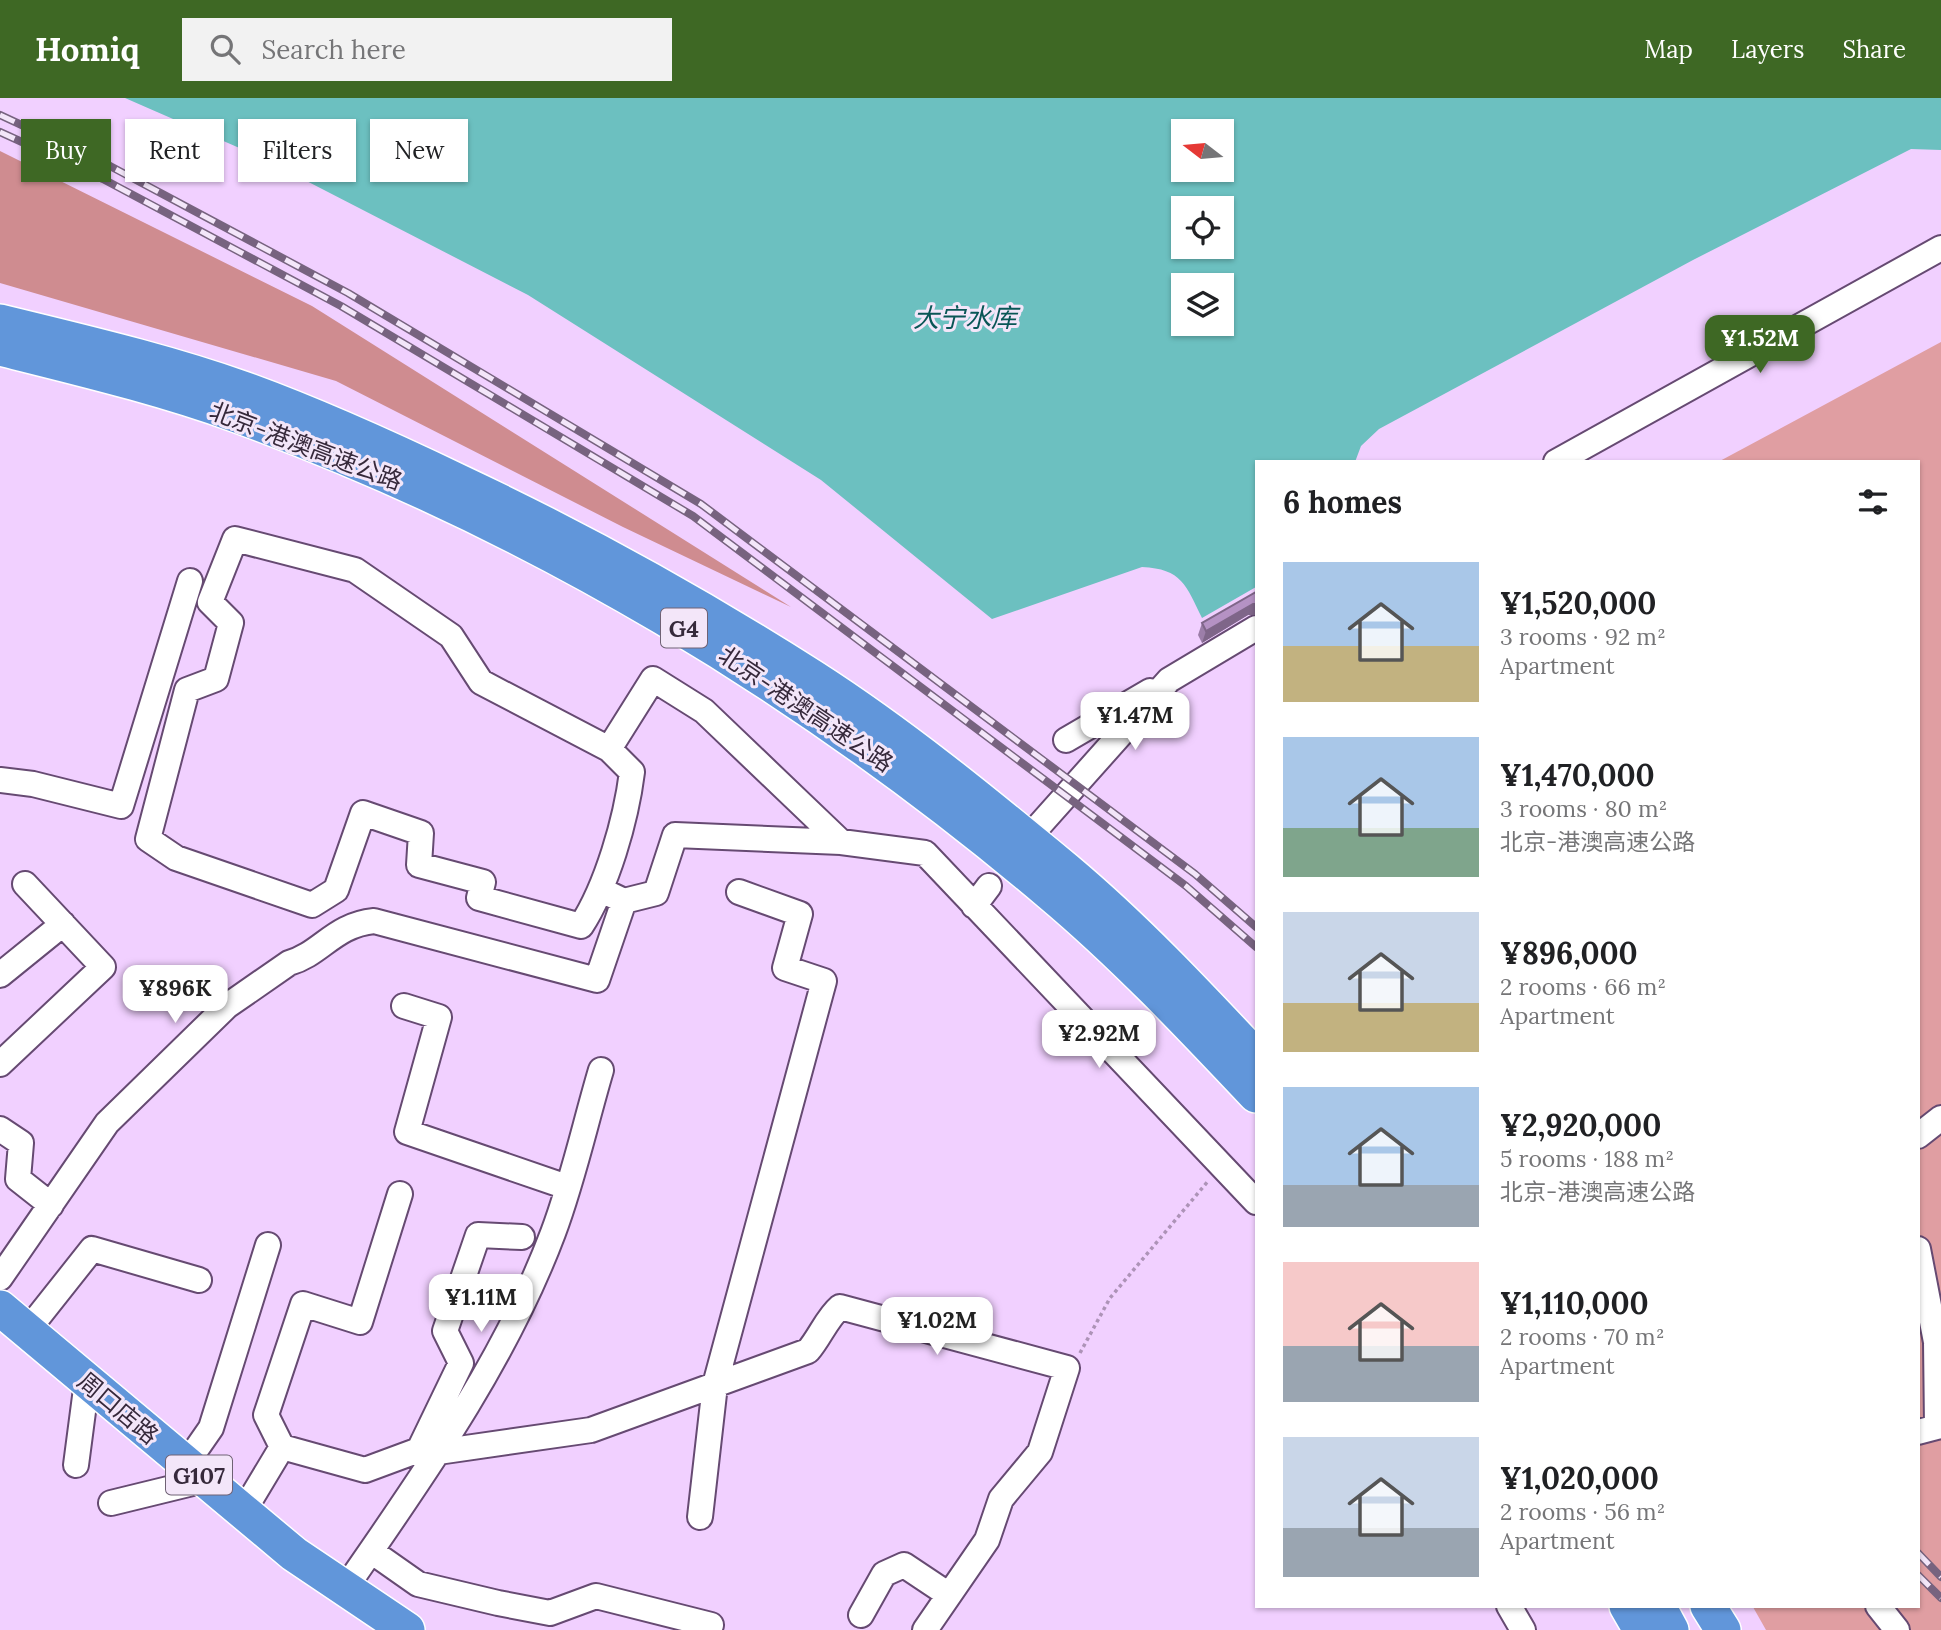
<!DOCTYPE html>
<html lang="en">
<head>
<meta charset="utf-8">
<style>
  :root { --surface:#fff; --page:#f2f2f2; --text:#202124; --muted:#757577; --accent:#3e6824 }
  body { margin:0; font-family:Lora,"Noto Sans SC",serif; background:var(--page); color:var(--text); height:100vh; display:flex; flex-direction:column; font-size:26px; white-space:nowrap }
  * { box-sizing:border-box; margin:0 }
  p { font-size:23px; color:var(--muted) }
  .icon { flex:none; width:38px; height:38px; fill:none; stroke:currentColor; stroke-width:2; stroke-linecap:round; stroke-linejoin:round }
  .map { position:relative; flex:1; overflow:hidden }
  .details { position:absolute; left:1255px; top:362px; width:665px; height:1148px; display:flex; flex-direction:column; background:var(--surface); border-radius:0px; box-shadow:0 2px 5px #0004 }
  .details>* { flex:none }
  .guide { position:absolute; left:21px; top:21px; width:665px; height:63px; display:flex; gap:14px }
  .needle { width:46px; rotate:286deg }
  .tools { position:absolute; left:1171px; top:21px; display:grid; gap:14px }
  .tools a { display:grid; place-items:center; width:63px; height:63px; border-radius:0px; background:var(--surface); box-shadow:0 2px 5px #0004; font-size:35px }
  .price { position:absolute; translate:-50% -60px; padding:0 16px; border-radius:14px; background:#fff; color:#222; font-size:23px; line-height:46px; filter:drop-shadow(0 2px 4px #0008) }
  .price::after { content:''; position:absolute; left:50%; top:42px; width:21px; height:16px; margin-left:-10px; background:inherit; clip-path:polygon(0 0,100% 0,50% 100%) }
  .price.current { background:var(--accent); color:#fff }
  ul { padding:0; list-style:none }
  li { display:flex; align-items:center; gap:21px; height:175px; padding:0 28px }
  li span { display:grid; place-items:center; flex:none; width:196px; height:140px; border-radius:0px; color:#555 }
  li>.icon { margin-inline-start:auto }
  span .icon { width:84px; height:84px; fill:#fffc; stroke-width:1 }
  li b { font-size:30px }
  h2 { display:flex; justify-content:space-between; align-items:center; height:84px; padding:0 28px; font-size:30px }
  .pill { padding:0 24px; border-radius:0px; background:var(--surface); box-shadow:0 2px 5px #0004; font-size:24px; line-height:63px }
  .pill.current { background:var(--accent); color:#fff }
  header { display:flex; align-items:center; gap:42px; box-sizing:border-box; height:98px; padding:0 35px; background:var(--accent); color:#fff }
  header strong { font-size:33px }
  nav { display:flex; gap:38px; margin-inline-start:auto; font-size:24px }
  .search { width:490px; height:63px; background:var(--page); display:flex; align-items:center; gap:18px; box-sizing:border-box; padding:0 24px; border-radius:0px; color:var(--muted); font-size:26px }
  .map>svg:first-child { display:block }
</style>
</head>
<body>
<header>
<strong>Homiq</strong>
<div class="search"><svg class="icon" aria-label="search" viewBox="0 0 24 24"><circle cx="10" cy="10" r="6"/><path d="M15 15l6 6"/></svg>Search here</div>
<nav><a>Map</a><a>Layers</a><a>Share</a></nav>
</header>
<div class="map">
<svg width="1941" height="1532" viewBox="0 0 1941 1532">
  <rect width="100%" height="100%" fill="#f1d0ff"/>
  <path fill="#e09ea2" d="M1941 244V1532H1766L1753 1509 1918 1508V364H1718Z"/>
  <path fill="#cf8c90" d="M0 53 312 208 791 509 623 429 336 283 0 185Z"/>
  <path fill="#6cc0c0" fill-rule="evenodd" d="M125 0H1941V52L1911 51 1693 162 1379 331 1361 348 1355 364H1256V489L1202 520C1186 487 1182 471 1142 469L992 521 821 382 528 197 258 58ZM1183 33H1222V72H1183ZM1183 110H1222V149H1183ZM1183 187H1222V226H1183Z"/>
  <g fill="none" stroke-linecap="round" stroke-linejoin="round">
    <g stroke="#664a72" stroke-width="28">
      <path id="minor" d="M1556 364 1941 150
        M1066 642 1150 593
        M609 651 632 674C626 722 607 788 581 828L479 800 483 784 419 767 421 735 363 715 336 792 312 807 176 760 148 741 187 592 216 581 231 525 210 504 235 441 355 472 451 538 481 584 609 651 653 581 704 613 841 744
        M0 682 33 686 121 708 190 483
        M1037 730 1169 582 1256 530
        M601 792 624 803 656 795 675 737 841 744 925 755 1256 1104
        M974 808 989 788
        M0 877 63 826
        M404 908 439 919 407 1034 567 1089
        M0 966 103 869 25 786
        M0 1031 21 1045 18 1081 51 1107
        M1918 1038 1941 1020
        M1918 1151 1936 1244 1937 1329 1918 1334
        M0 1180 107 1025 227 908 289 865C321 856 334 827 374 823L597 882 624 803
        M27 1233 92 1151 199 1182
        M282 1349 266 1317 303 1206 360 1224 400 1096
        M438 1354 591 1332 808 1253C820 1239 827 1220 840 1209L1067 1270 1040 1354 1001 1401 987 1442 925 1532
        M186 1366 211 1330 268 1147
        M76 1367 87 1283
        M111 1405 205 1382
        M243 1414 282 1349 365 1372 419 1352 461 1265 445 1233 478 1137 522 1139
        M700 1419 715 1287 824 883 785 870 800 816 739 794
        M371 1453 418 1486 498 1505 550 1515 596 1498 711 1527
        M344 1492C422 1379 504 1265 553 1135 573 1082 585 1026 601 972
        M1509 1508 1523 1532
        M1878 1508 1897 1532
        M861 1517 884 1476 904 1467 949 1497"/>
    </g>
    <g stroke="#fff" stroke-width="38">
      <path id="highway" d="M0 224C81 244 164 263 243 291 318 318 390 351 461 385 582 442 699 507 812 579 901 636 985 705 1066 772 1134 829 1196 895 1256 959
        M0 250C79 270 160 289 237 317 534 425 807 590 1049 794 1123 856 1190 927 1256 997
        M0 1210 294 1456 407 1532
        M1627 1508 1641 1532
        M1658 1508 1671 1532
        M1708 1508 1723 1532"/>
    </g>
    <path stroke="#ad93b7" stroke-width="3.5" stroke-dasharray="3.5 3.5" stroke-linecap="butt" d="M1080 1255 1110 1200 1209 1082"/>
    <use href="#minor" stroke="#fff" stroke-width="24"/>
    <use href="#highway" stroke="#6196da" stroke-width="35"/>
    <g stroke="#77637f" stroke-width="8">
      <path id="rail" d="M0 17 110 68 348 195 701 406 1195 776 1256 829
        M0 34 103 81 341 208 693 418 1186 788 1256 849
        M1918 1455 1941 1479
        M1918 1477 1941 1500"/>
    </g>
    <use href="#rail" stroke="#f3e6f9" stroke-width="5" stroke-dasharray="16" stroke-linecap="butt"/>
  </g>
  <path fill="#9c7ea9" d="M1256 494V517H1248L1202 545 1198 537 1202 525Z"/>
  <path fill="#7f6689" d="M1253 506H1256V517H1248L1202 545 1206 533Z"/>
  <path fill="#b592c4" stroke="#7f6689" stroke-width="2" d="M1256 494V506H1253L1206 533 1202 525Z"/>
  <g text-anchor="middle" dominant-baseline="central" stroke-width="6" stroke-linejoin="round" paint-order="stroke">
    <g fill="#f3e6f9" stroke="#6f6274" stroke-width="2">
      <rect x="661" y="510.5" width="46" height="39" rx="5"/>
      <rect x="166" y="1357.5" width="66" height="39" rx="5"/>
    </g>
    <g font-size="23" font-weight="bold" fill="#36293b">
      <text x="684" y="530">G4</text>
      <text x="199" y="1377">G107</text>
    </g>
    <g font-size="24" fill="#36293b" stroke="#f3e6f9">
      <text transform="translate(306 348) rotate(21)">北京-港澳高速公路</text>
      <text transform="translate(806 611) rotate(34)">北京-港澳高速公路</text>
      <text transform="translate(118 1310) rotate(40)">周口店路</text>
    </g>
    <g font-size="26" font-style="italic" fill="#095656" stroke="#f3e6f9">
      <text x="965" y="219">大宁水库</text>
    </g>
  </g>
</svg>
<div class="tools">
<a><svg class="needle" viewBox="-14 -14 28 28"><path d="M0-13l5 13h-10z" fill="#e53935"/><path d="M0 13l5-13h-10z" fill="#757577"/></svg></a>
<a><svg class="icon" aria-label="locate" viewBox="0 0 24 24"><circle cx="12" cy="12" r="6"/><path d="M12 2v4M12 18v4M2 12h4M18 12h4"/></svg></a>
<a><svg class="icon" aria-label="layers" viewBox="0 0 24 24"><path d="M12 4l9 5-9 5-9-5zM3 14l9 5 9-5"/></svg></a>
</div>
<b class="price current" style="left:1760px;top:277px">¥1.52M</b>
<b class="price" style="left:1135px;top:654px">¥1.47M</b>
<b class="price" style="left:175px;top:927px">¥896K</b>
<b class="price" style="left:1099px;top:972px">¥2.92M</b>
<b class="price" style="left:481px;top:1236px">¥1.11M</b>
<b class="price" style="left:937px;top:1259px">¥1.02M</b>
<div class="guide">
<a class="pill current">Buy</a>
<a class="pill">Rent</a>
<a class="pill">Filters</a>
<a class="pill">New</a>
</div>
<section class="details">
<h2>6 homes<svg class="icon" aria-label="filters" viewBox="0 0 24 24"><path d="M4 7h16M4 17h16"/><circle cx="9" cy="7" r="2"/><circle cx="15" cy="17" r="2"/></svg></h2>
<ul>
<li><span style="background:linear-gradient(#a9c7e8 60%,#c2b280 0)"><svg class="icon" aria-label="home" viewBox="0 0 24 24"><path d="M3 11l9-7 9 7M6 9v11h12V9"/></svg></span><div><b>¥1,520,000</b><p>3 rooms · 92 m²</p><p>Apartment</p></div></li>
<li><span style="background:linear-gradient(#a9c7e8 65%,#7fa58c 0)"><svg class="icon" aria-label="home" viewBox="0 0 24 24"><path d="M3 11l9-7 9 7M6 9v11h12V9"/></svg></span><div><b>¥1,470,000</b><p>3 rooms · 80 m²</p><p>北京-港澳高速公路</p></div></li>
<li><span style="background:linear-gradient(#c9d6e8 65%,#c2b280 0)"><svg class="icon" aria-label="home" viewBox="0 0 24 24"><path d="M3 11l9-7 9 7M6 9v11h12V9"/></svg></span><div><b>¥896,000</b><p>2 rooms · 66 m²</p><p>Apartment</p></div></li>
<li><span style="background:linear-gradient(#a9c7e8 70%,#9aa5b1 0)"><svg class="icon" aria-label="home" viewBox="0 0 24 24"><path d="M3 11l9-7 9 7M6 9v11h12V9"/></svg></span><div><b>¥2,920,000</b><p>5 rooms · 188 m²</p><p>北京-港澳高速公路</p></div></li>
<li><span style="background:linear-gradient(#f6c9c9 60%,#9aa5b1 0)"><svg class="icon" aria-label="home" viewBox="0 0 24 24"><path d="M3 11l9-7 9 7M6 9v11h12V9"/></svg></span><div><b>¥1,110,000</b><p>2 rooms · 70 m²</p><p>Apartment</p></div></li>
<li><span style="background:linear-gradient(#c9d6e8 65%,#9aa5b1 0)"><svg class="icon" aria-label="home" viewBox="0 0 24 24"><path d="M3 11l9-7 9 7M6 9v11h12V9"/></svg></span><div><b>¥1,020,000</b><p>2 rooms · 56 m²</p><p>Apartment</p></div></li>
</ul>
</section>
</div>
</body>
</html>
